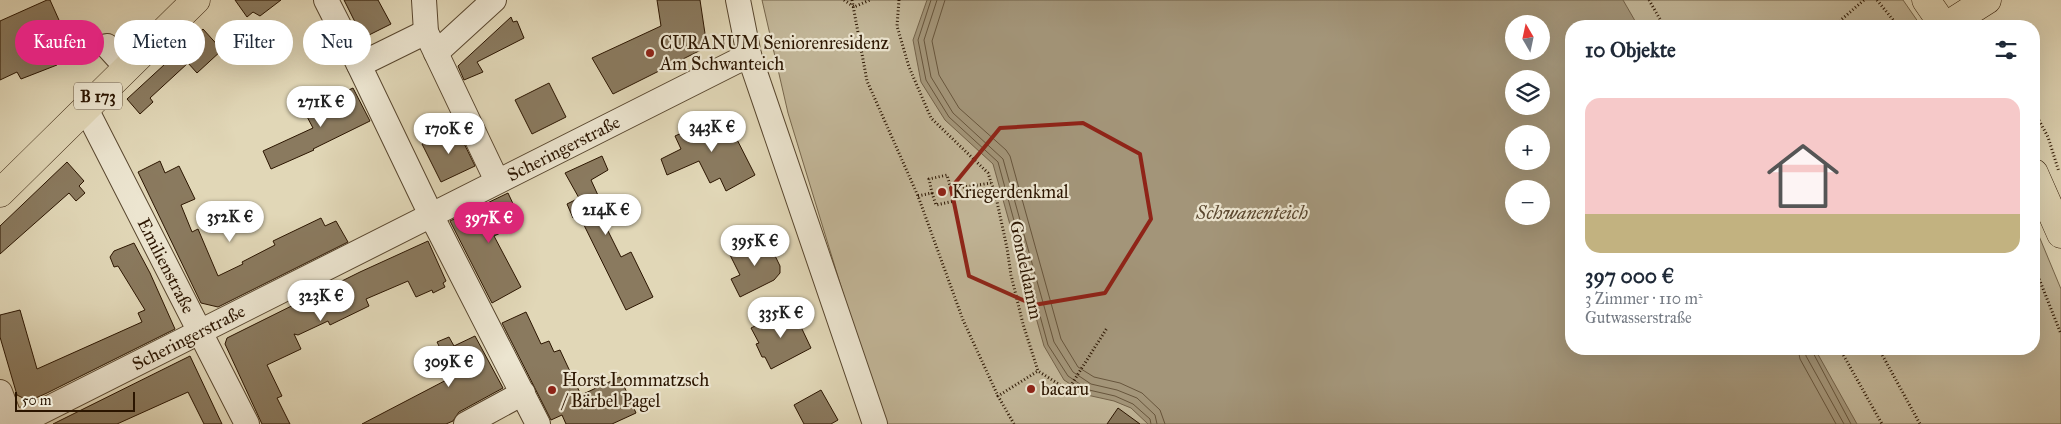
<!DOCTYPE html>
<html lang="de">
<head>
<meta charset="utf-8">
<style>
  :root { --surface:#fff; --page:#f2f2f3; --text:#1f2937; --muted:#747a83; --line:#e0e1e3; --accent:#db2777 }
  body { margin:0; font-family:"IM FELL Great Primer",serif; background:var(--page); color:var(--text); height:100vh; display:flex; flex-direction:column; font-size:19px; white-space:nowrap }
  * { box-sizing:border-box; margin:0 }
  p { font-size:16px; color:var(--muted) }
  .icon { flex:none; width:28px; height:28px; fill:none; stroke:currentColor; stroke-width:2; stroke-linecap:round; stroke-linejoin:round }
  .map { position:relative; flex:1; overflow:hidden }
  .details { position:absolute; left:1565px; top:20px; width:475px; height:335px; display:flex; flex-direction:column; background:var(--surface); border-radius:20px; box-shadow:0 5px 20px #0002 }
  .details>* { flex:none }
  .hud { position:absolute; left:15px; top:20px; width:475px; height:45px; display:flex; gap:10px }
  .needle { width:32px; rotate:351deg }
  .buttons { position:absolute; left:1505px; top:15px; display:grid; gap:10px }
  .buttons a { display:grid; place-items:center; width:45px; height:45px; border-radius:50%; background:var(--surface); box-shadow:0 5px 20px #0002; font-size:25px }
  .scale { position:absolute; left:15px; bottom:12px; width:120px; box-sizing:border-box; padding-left:5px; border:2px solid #2b1500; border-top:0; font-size:14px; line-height:18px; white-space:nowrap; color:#2b1500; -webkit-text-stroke:4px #ece5d0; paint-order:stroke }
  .price { position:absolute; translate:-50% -42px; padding:0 11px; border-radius:18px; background:#fff; color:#222; font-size:16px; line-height:32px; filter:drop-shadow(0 1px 2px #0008) }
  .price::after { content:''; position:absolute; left:50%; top:30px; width:15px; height:11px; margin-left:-8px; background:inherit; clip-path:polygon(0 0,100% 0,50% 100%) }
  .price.current { background:var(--accent); color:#fff }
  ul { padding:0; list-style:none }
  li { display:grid; align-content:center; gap:10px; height:265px; padding:0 20px }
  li+li { border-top:1px solid var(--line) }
  li span { display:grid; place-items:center; height:155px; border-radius:15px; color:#555 }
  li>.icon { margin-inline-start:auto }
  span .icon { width:90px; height:90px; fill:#fffc; stroke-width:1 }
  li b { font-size:21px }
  h2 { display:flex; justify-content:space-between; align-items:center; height:60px; padding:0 20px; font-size:21px }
  .tag { padding:0 18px; border-radius:22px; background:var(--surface); box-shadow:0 5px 20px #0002; font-size:18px; line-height:45px }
  .tag.current { background:var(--accent); color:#fff }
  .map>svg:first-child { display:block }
</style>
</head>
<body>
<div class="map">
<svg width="2061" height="424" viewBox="0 0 2061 424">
  <rect width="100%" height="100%" fill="#e1d7b7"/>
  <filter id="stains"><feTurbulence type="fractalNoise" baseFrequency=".004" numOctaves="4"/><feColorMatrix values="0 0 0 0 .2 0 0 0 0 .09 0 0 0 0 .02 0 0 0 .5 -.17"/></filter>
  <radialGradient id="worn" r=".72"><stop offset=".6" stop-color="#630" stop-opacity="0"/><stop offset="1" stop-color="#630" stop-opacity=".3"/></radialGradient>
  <path fill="#c2b698" stroke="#76664c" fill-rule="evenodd" d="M762 0H1903L1921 26H1571V349H2034V224L2061 289V424H883L788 113ZM1514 24H1541V51H1514ZM1514 79H1541V106H1514ZM1514 134H1541V161H1514ZM1514 189H1541V216H1514Z"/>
  <path fill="#a39579" stroke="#736249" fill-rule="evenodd" d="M927 0H1623L1638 26H1571V349H1815L1857 424H1148L1131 408 1114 401 1087 395 1064 380 1044 346 993 164 945 120 921 82 913 40ZM1514 24H1541V51H1514ZM1514 79H1541V106H1514ZM1514 134H1541V161H1514ZM1514 189H1541V216H1514Z"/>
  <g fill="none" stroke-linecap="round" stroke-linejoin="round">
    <path stroke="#67553c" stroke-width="1" d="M931 0 918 40 926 80 949 117 998 162 1048 345 1068 376 1089 390 1115 396 1133 404 1150 419 1151 424
      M937 0 924 40 931 77 953 113 1003 159 1054 342 1073 372 1091 384 1117 390 1137 398 1155 415 1157 424
      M945 0 932 41 939 75 959 108 1006 150 1010 156 1061 339 1078 367 1094 377 1120 383 1142 393 1160 410 1165 424
      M1798 349 1800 359 1836 424
      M1805 349 1806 356 1844 424
      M1811 349 1851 424"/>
  </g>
  <path fill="#8a7a5f" stroke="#2b1500" d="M47 0H50L71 47 54 56 57 65 21 79 17 72 0 80V21Z
    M235 0H281L260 16 253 12 247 17Z
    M344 0H378L391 24 363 38Z
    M657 0H700L707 47 613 94 592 58 661 26Z
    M511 17 513 22 517 21 524 38 477 62 483 72 464 80 458 66Z
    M203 29 222 50 197 73 188 63 150 98 153 102 140 114 127 99Z
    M549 83 566 117 532 134 515 100Z
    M353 88 370 121 313 149 314 150 271 169 263 151 313 128 304 111Z
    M724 114 755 175 726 191 720 178 710 183 699 161 667 175 661 159 681 149 675 136Z
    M456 127 475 166 441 182 422 144Z
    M602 156 608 170 591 180 602 204 596 207 621 257 631 252 653 297 626 310 579 215 573 218 567 204 579 198 565 173Z
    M160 161 165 173 179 166 195 199 181 205 192 232 198 229 218 276 243 264 242 262 275 245 273 241 321 218 325 226 336 221 348 242 218 307 201 303 138 172Z
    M67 162 84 181 79 186 85 193 76 201 69 193 0 254V226Z
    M508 193 522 223 494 236 521 287 492 303 450 221Z
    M766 237 780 266V273L774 280 740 297 731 279 740 275 730 255Z
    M428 241 446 281 443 283 445 287 433 293 432 290 416 297 408 281 366 299 369 306 330 325 328 321 298 335 294 334 301 349 267 365 282 396 277 398 290 424H262L225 344 227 338 360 272Z
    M134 243 150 273 175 329 47 393 29 401 17 395 0 337V315L20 310 37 369 142 322 138 313 145 310 118 266 114 267 110 257 114 251Z
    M792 308 811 348 771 369 765 357H762L756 344 759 343 751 328Z
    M526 312 541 344 549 341 554 352 560 350 581 395 620 377 636 413 612 424H566L562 415 551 420 502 323Z
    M475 336 503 388 459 412 453 421 446 424H362L454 376 437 342 449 337 454 346Z
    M190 356 222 424H204L188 392 117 424H53Z
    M821 390 838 420 831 424H804L794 405Z
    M1118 408 1140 424H1107Z"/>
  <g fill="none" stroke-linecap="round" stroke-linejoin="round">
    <g stroke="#58462e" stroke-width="26">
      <g id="minor">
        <path d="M326 0 359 65 431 215 538 424"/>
        <path d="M424 0 426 32 497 181"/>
        <path d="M738 0 749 55 875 424"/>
        <path d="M107 46 127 68"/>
        <path d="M436 53 494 0"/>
        <path d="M359 65 426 32"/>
        <path id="s1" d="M86 109 247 424"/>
        <path id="s2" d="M0 392 11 421 27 419 749 55"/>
        <path d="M466 424 523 393"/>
      </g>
    </g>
    <g stroke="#2b1500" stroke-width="29">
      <path id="major" d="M1926 0 1944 26
        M1946 26 1987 0
        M2034 173 2061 234
        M0 193 196 0"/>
    </g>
    <path stroke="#2b1500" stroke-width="3" stroke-dasharray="1 2.5" stroke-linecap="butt" d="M844 0 854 7 870 0
      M852 0 867 81 918 196 963 320 998 396
      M899 0 897 26 909 67 931 118 988 173 996 197 1007 248 1011 275 1023 324 1038 371 1068 390 1107 328
      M1649 0 1664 26
      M1877 0 1898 26
      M1834 26 1864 0
      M2034 111 2048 137 2059 172
      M932 193 936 205 954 201 951 189
      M918 196 932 193 929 179 947 175 951 189 991 183
      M2034 266 2061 334
      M1840 349 1882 424
      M1879 349 1920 424
      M1014 424 998 396 1038 371"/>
    <use href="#minor" stroke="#ece5d0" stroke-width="24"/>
    <use href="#major" stroke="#e1d7b7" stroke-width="28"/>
  </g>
  <path fill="none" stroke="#8f2418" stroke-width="4" stroke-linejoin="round" d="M1083 123 1140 154 1151 219 1105 293 1034 305 969 276 951 188 1000 128Z"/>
  <g fill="#8f2418" stroke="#ece5d0" stroke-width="2">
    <circle cx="650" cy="53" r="5"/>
    <circle cx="942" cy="192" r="5"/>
    <circle cx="1031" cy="389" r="5"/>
    <circle cx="552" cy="390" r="5"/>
  </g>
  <g text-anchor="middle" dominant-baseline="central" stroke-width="4.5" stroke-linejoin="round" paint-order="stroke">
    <rect fill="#ece5d0" stroke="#65533e" stroke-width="1" x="74" y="82.5" width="48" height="27" rx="4"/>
    <g font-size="16" font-weight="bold" fill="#2b1500">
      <text x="98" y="96">B 173</text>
    </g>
    <g font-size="18" fill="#2b1500" stroke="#ece5d0" text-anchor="start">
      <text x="660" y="43">CURANUM Seniorenresidenz<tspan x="660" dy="21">Am Schwanteich</tspan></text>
      <text x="952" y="192">Kriegerdenkmal</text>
      <text x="562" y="380">Horst Lommatzsch<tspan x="562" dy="21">/ Bärbel Pagel</tspan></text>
      <text x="1041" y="389">bacaru</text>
    </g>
    <g font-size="18" fill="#2b1500" stroke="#ece5d0">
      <text stroke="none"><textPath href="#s2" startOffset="648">Scheringerstraße</textPath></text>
      <text stroke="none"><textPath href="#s1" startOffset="176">Emilienstraße</textPath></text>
      <text transform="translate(1026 270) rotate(78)">Gondeldamm</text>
      <text stroke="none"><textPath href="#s2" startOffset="228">Scheringerstraße</textPath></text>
    </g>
    <g font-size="19" font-style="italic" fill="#5b4830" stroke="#ece5d0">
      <text x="1252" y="212">Schwanenteich</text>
    </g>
  </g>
  <rect width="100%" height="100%" filter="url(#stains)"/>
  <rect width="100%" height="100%" fill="url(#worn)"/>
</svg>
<div class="buttons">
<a><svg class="needle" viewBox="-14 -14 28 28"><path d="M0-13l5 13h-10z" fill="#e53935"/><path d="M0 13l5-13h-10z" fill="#747a83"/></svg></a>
<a><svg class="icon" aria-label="layers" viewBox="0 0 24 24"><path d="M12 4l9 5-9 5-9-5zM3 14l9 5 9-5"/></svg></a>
<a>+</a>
<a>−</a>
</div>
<div class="scale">50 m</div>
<b class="price" style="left:321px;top:128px">271K €</b>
<b class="price" style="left:712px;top:153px">343K €</b>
<b class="price" style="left:449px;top:155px">170K €</b>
<b class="price" style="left:606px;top:236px">214K €</b>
<b class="price" style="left:230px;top:243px">352K €</b>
<b class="price current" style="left:489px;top:244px">397K €</b>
<b class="price" style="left:755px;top:267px">395K €</b>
<b class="price" style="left:321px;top:322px">323K €</b>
<b class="price" style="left:781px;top:339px">335K €</b>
<b class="price" style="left:449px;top:388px">309K €</b>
<div class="hud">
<a class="tag current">Kaufen</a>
<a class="tag">Mieten</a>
<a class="tag">Filter</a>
<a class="tag">Neu</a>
</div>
<section class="details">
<h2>10 Objekte<svg class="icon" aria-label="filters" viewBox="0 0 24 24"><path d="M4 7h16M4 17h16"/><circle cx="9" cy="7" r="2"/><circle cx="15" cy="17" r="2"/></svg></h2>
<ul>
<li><span style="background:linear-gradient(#f6c9c9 75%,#c2b280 0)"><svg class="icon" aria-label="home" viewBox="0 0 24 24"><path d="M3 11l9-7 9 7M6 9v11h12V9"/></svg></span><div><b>397 000 €</b><p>3 Zimmer · 110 m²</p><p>Gutwasserstraße</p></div></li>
</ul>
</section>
</div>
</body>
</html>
